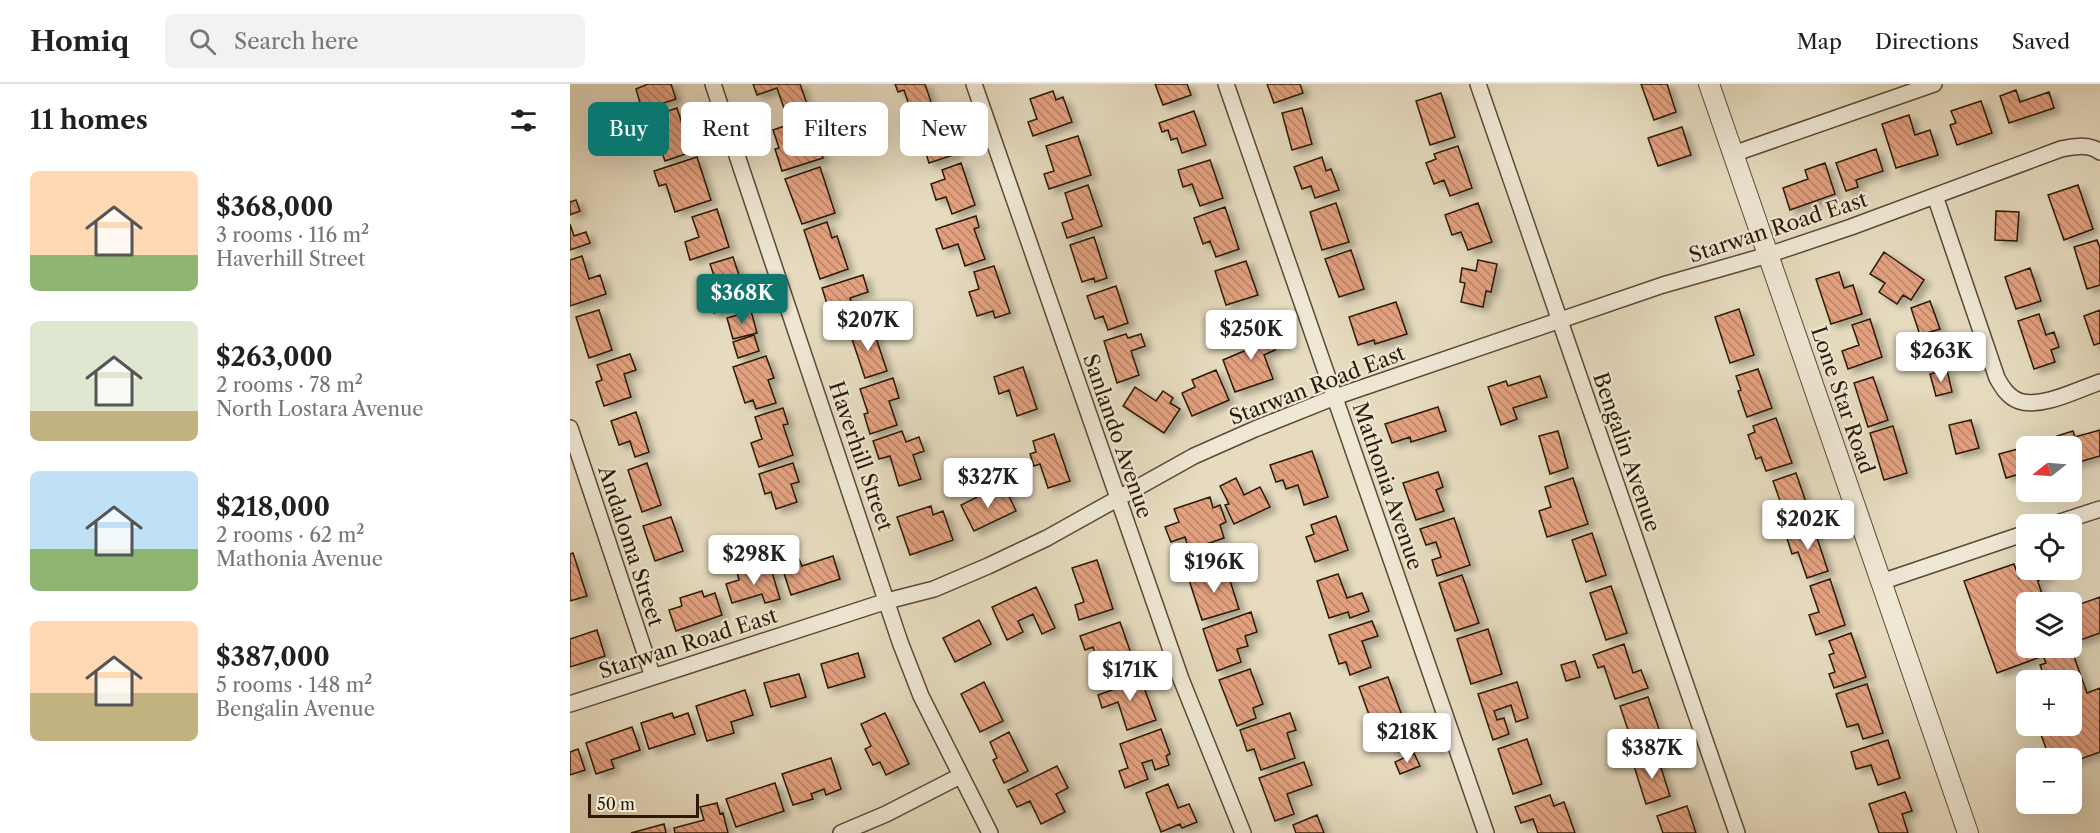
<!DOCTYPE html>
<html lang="en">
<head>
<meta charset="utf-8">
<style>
  :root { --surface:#fff; --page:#f2f2f2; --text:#202124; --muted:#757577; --line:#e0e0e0; --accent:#0f766e }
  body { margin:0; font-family:"Libre Caslon Text",serif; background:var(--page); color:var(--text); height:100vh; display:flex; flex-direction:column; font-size:22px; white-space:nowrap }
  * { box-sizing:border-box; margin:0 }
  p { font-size:20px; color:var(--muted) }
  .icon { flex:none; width:33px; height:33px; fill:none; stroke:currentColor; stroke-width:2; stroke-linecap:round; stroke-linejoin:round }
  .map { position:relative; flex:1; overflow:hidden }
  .panel { display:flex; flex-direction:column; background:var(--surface); width:570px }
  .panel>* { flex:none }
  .banner { position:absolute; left:18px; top:18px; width:570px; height:54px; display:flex; gap:12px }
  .needle { width:39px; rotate:253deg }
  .controls { position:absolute; left:1446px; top:352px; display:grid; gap:12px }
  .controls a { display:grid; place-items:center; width:66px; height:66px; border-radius:9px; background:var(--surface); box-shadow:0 6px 24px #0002; font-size:30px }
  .scale { position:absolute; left:18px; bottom:15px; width:111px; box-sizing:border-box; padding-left:6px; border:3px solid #2c1a05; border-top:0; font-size:16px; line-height:21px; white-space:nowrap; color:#2c1a05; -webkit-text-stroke:4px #efe8d5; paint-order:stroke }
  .price { position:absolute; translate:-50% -51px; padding:0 14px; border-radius:6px; background:#fff; color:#222; font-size:20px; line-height:39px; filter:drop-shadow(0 2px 3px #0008) }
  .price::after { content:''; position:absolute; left:50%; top:36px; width:18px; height:14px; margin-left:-9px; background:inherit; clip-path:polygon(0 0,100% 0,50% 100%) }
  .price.current { background:var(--accent); color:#fff }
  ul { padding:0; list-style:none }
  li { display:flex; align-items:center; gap:18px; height:150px; padding:0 30px }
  li span { display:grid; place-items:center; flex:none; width:168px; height:120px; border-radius:9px; color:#555 }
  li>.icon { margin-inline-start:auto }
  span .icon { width:72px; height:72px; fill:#fffc; stroke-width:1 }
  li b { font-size:26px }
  h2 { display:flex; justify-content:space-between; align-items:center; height:72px; padding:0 30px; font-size:26px }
  .tag { padding:0 21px; border-radius:9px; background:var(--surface); box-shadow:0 6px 24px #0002; font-size:21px; line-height:54px }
  .tag.current { background:var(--accent); color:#fff }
  header { display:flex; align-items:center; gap:36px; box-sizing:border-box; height:84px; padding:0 30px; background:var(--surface); border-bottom:2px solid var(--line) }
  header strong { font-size:28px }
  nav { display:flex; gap:33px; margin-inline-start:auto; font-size:21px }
  .search { width:420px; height:54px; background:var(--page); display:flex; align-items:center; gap:15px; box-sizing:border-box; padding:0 21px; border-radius:9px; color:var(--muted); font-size:22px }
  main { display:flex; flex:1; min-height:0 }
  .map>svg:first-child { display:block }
</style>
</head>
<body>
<header>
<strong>Homiq</strong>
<div class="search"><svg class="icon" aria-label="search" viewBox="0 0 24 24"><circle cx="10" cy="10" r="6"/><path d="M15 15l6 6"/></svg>Search here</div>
<nav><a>Map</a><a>Directions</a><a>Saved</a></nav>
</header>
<main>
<section class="panel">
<h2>11 homes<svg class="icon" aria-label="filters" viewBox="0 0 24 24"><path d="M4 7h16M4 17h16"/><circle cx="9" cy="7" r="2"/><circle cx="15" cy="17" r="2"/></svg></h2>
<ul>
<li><span style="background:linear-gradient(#ffd9b3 70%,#8fb573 0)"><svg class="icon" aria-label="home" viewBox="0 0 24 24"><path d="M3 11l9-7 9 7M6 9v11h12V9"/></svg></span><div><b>$368,000</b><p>3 rooms · 116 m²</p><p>Haverhill Street</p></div></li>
<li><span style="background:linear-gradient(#dfe7d0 75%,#c2b280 0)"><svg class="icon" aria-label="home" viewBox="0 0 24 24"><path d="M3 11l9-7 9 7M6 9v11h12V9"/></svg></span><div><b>$263,000</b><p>2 rooms · 78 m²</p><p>North Lostara Avenue</p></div></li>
<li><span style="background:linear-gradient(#bfe0f5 65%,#8fb573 0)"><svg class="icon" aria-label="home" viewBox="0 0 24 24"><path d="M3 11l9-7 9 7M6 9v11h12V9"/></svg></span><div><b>$218,000</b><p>2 rooms · 62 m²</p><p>Mathonia Avenue</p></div></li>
<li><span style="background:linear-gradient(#ffd9b3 60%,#c2b280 0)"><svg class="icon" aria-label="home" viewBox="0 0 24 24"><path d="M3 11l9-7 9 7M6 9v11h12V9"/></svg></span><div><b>$387,000</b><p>5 rooms · 148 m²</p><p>Bengalin Avenue</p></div></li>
</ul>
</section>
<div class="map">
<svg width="1530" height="749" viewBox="0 0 1530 749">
  <defs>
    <pattern id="building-back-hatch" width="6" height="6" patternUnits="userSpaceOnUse" patternTransform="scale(1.5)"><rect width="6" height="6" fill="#e3a180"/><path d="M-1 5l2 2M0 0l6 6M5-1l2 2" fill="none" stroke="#b88267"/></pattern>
    <filter id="shadow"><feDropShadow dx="6" dy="4" stdDeviation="3" flood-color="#0004"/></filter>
  </defs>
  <rect width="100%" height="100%" fill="#e6dbbf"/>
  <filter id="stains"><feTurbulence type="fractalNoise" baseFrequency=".00333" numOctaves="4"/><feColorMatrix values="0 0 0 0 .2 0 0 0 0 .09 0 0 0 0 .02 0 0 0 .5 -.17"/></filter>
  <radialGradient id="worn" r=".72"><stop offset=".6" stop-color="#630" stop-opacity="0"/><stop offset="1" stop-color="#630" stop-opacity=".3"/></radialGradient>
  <path fill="url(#building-back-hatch)" stroke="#2c1a05" stroke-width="1.5" filter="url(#shadow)" d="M78 0H101L106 15 72 26 66 5Z
    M183 0H230L238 23 216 30 207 4 187 11Z
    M325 0H355L363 24 342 30 334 6 328 8Z
    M585 0H617L621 11 593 21Z
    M697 0H730L733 9 704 19Z
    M1071 0H1097L1106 28 1084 36Z
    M1446 6 1450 18 1479 8 1484 24 1439 39 1430 12Z
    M483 7 486 16 493 13 502 38 463 52 458 38 467 35 460 15Z
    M871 9 885 53 860 61 846 17Z
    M1411 17 1422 49 1387 61 1380 41 1386 39 1381 27Z
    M107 24 114 46 120 44 127 66 95 77 80 33Z
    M732 24 742 60 722 66 712 29Z
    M624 27 636 61 612 69 607 54 601 56 598 46 592 48 589 39Z
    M373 30 386 70 359 79 349 47 355 46 352 37Z
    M1339 31 1345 51 1360 46 1368 71 1326 84 1312 40Z
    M232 36 238 57 246 54 253 74 212 87 205 65 209 64 203 46Z
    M1112 43 1121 71 1088 82 1078 54Z
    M508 52 521 91 479 105 474 90 484 87 476 62Z
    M888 62 902 104 880 112 874 96 864 100 856 79 866 75 864 70Z
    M1306 65 1313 87 1286 96 1288 103 1276 107 1266 79Z
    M127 73 141 116 105 128 96 100 89 102 84 87Z
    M752 73 756 87 761 85 769 106 745 114 741 102 732 105 724 83Z
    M640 76 653 114 630 122 622 100 613 103 608 86Z
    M391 79 405 121 382 130 376 113 366 116 361 100 375 95 372 86Z
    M1255 79 1265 110 1220 126 1213 104 1238 95 1235 86Z
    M250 83 265 129 232 140 215 95Z
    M518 101 532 142 497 154 492 139 503 135 495 109Z
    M1508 101 1523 145 1494 156 1478 111Z
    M6 116 10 127 0 131V118Z
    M766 119 779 158 752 166 740 128Z
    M908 119 922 158 898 166 891 148 882 151 875 131Z
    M655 123 669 165 646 173 640 157 633 160 624 134Z
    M147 125 159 163 120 176 115 158 129 153 122 133Z
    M1426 127 1449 128 1447 157 1425 156Z
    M406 132 409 143 404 145 415 175 395 182 388 160 373 165 366 145Z
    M257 138 262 154 267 152 278 185 250 195 234 146Z
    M0 140 4 152 16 148 20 159 0 166Z
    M524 153 537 194 525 198 524 194 512 198 500 161Z
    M1527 156 1530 164V201L1517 205 1504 163Z
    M781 166 794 205 769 213 755 175Z
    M1314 168 1354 196 1341 216 1333 211 1327 220 1309 208 1315 199 1300 190Z
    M12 172 19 195 30 191 36 210 0 222V176Z
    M163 173 178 218 144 229 138 213 150 209 140 180Z
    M908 176 927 180 921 208 916 207 913 223 891 218 895 199 890 198 892 184 906 187Z
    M676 177 688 211 656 221 645 187Z
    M424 182 440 229 425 234 423 227 407 232 399 208 409 205 404 188Z
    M1460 184 1471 217 1446 225 1435 193Z
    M1269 188 1274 204 1283 201 1292 230 1261 240 1246 195Z
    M293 191 298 208 280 214 284 228 291 226 294 235 269 243 263 224 259 226 252 204Z
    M546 202 558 239 538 246 533 232 525 235 517 212Z
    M1360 217 1370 245 1350 251 1341 224Z
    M826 218 837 250 805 260 804 256 788 261 779 233Z
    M1169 225 1184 271 1160 279 1145 233Z
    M29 226 42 266 19 274 6 233Z
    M1530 226V259L1524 261 1514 232Z
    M181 227 187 249 163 255 157 234Z
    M1469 230 1476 251 1484 248 1489 263 1481 266 1485 278 1464 285 1448 237Z
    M1300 235 1312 273 1278 285 1272 267 1289 261 1282 241Z
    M694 236 705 266 694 271 703 295 665 308 653 276 681 264 677 254 689 249 685 240Z
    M302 242 317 287 295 294 280 249Z
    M556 250 558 254 571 250 575 262 561 267 569 291 547 299 534 257Z
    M184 251 189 267 168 274 163 258Z
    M60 270 66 286 54 290 61 313 34 322 26 298 32 296 27 281Z
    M196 272 204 294 198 296 206 319 186 325 183 316 175 319 163 283Z
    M453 283 467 325 447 332 439 306 429 310 424 293Z
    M1188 285 1202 324 1177 333 1168 307 1171 306 1166 292Z
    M646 286 659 316 622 332 612 309 625 303 622 296Z
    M1377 286 1382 308 1366 312 1360 290Z
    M970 292 977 313 943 324 947 335 931 341 918 303 936 297 938 302Z
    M1303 293 1318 336 1298 343 1284 299Z
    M323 294 329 314 319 317 327 341 300 350 294 330 298 329 290 305Z
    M565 303 586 317 593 307 603 314 600 319 610 325 594 349 553 322Z
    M868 323 876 347 841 358 840 353 822 359 815 340Z
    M213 324 218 340 213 341 223 371 189 383 181 359 192 355 185 333Z
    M66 328 79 368 65 373 60 357 49 361 41 337Z
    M1206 334 1222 379 1196 387 1191 373 1186 375 1178 351 1185 348 1183 342Z
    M1401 336 1409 364 1386 370 1379 341Z
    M1323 342 1337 389 1314 396 1300 349Z
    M1530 346V372L1502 380V363H1491L1487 352 1503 347 1505 353Z
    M332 347 336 358 349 353 354 367 343 371 351 395 329 402 320 372 309 375 303 357Z
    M988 347 998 384 980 390 969 352Z
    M484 350 500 397 478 404 470 380 464 382 460 370 466 368 463 357Z
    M1474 358 1476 363H1456V388L1436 394 1429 370Z
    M742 367 758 413 734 421 728 401 716 405 713 396 706 398 700 381Z
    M77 379 91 421 72 428 58 386Z
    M223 379 229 398 221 400 227 418 206 425 201 408 195 410 189 390Z
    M868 388 873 403 866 406 874 427 846 436 833 399Z
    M1226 389 1241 433 1209 444 1205 431 1214 428 1203 397Z
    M666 394 674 411 690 403 700 423 664 440 655 421 659 420 650 402Z
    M1003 394 1018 440 977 453 969 427 981 423 975 403Z
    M435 404 446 427 404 447 391 421 411 411 413 415Z
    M640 413 643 424 650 421 656 438 650 441 654 454 619 466 615 453 601 458 595 443 609 438 604 425Z
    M361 422 363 431 373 427 383 456 340 471 327 433Z
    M766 432 778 466 745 478 736 453 744 450 741 441Z
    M101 433 113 467 85 477 73 442Z
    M884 434 900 481 867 492 862 476 871 473 866 458 856 461 850 445Z
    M1243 442 1258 487 1237 494 1228 468 1222 470 1216 451Z
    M1022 449 1036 491 1016 498 1002 456Z
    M3 469 17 512 0 517V470Z
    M263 472 270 495 221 511 211 480 229 475 232 482Z
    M527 476 543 525 509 536 505 521 514 518 502 484Z
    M1444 480 1449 494 1465 489 1475 519H1456V564H1501L1517 609 1530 604V668L1502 678V675H1480L1470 648 1487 642H1502V597H1476L1470 581 1476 579 1473 572 1427 589 1394 497Z
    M181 483 184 491 201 485 210 515 195 519 192 510 162 519 156 500 169 496 167 488Z
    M656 484 669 525 632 536 619 496Z
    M1480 486 1476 495 1471 493 1468 498 1465 489 1460 487Z
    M768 490 777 514 792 509 799 527 780 534 778 528 759 534 747 497Z
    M892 491 909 539 885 547 869 499Z
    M1260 495 1275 541 1246 551 1239 531 1249 528 1240 502Z
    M1041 502 1057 549 1036 556 1020 509Z
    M466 503 485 544 472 550 463 530 448 537 453 548 437 556 422 523Z
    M132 507 134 513 145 509 152 531 106 547 99 526 112 522 110 514Z
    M1530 513V549L1502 559V523Z
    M681 528 687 548 675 552 678 562 667 565 671 578 647 587 633 545Z
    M409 536 421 560 385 578 373 554Z
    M802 537 808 552 792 557 801 583 780 591 776 578 769 580 759 551Z
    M550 538 565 581 532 592 523 563 515 566 510 552Z
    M918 545 932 590 901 600 887 555Z
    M27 546 35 572 0 583V555Z
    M1281 549 1296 593 1264 604 1259 590 1265 588 1259 571 1264 569 1259 557Z
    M1054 560 1063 589 1071 586 1078 604 1045 615 1034 582 1028 584 1023 571Z
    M288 569 295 593 258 604 251 580Z
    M1005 577 1010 593 996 597 991 581Z
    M680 585 693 620 683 624 686 634 667 642 649 596Z
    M229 590 236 613 201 623 194 599Z
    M569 590 586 636 557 646 548 618 532 624 528 611 542 606 540 600Z
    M818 593 831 629 802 639 789 603Z
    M414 598 433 637 410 648 391 610Z
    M947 598 958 634 946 638 941 621 924 627 927 636 934 634 939 650 923 656 908 610Z
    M1297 600 1313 649 1293 655 1288 640 1277 643 1266 610Z
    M175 606 183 631 161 638 164 649 137 657 126 622Z
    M1078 613 1093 657 1065 667 1050 622Z
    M102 629 104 634 118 629 125 650 79 665 71 639Z
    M315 629 339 680 316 691 310 678 303 681 295 665 301 662 291 640Z
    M720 629 726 646 717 649 725 674 691 686 684 665 677 667 670 646Z
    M837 637 844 659 821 667 813 645Z
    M62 643 70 666 41 676 44 684 26 690 16 659Z
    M591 645 600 670 596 672 599 681 585 686 582 676 572 679 578 695 555 704 549 687 558 684 550 660Z
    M439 648 458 687 434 699 423 676 427 674 420 658Z
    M957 655 972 700 943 710 928 665Z
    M1318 656 1330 694 1308 701 1301 681 1286 685 1281 668Z
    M8 665 15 686 0 691V668Z
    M844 669 850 682 830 690 825 678Z
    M1087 671 1100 712 1076 720 1063 679Z
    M261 674 271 705 256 711 254 705 241 710 243 715 223 721 212 690Z
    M734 678 742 701 717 710 724 730 705 737 689 694Z
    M487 682 498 704 486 710 495 728 471 740 460 717 447 723 438 706Z
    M205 699 214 727 166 743 156 715Z
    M598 700 608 724 619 720 627 738 612 744 610 740 591 748 576 709Z
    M1335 708 1342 727 1332 730 1338 749H1309L1299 720Z
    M980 711 984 722 994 718 1005 749H968L963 735 951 739 945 723Z
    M147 719 150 730 153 729 158 749H105L104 744 134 736 130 723Z
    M1117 722 1126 749H1093L1087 732Z
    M747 731 754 749H726L723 741Z
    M94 740 96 749H61Z"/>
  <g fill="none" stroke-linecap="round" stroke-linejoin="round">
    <g stroke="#5a4a34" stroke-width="18">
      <path id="minor" d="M143 0 330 558 351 612 420 749
        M404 0 611 595 673 749
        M656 0 916 749
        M908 0 1167 749
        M1163 70 1364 0
        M1365 112 1427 294C1432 303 1438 313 1449 317 1471 325 1509 305 1530 298
        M0 344 83 593
        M1481 441 1530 425
        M1311 498 1456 449
        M0 620 317 517 364 505 418 482 477 454 624 372 685 345 765 313 1093 201 1198 171 1281 143 1491 65C1504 63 1519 59 1530 68
        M271 749 316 730 390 692"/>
    </g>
    <g stroke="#5a4a34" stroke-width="22">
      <path id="tertiary" d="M1139 0 1398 749"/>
    </g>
    <use href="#minor" stroke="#efe8d5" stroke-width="15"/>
    <use href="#tertiary" stroke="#efe8d5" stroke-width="20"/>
  </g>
  <g text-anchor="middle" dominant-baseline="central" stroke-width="4.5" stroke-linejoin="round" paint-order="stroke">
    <g font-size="21" fill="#2c1a05" stroke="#efe8d5">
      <text transform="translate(1208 143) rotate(-18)">Starwan Road East</text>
      <text transform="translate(747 301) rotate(-21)">Starwan Road East</text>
      <text transform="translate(1273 316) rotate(71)">Lone Star Road</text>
      <text transform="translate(548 352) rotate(71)">Sanlando Avenue</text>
      <text transform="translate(1057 368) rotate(71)">Bengalin Avenue</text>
      <text transform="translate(291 372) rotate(71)">Haverhill Street</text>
      <text transform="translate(818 402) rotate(71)">Mathonia Avenue</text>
      <text transform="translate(61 462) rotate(72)">Andaloma Street</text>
      <text transform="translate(118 559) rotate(-18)">Starwan Road East</text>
    </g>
  </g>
  <rect width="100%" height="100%" filter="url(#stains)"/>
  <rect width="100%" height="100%" fill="url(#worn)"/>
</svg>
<div class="controls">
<a><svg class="needle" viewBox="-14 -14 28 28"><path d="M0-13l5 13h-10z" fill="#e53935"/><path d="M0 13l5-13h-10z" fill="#757577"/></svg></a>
<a><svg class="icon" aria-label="locate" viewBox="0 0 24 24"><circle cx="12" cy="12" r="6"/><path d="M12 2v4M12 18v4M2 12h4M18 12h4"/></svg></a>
<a><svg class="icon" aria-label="layers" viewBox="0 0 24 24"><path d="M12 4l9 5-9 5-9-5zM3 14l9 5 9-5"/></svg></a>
<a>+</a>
<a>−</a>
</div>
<div class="scale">50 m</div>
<b class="price current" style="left:172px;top:241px">$368K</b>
<b class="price" style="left:298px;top:268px">$207K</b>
<b class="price" style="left:681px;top:277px">$250K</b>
<b class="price" style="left:1371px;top:299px">$263K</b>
<b class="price" style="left:418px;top:425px">$327K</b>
<b class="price" style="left:1238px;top:467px">$202K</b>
<b class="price" style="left:184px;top:502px">$298K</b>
<b class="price" style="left:644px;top:510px">$196K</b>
<b class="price" style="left:560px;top:618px">$171K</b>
<b class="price" style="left:837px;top:680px">$218K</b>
<b class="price" style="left:1082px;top:696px">$387K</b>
<div class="banner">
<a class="tag current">Buy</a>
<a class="tag">Rent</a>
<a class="tag">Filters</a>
<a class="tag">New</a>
</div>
</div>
</main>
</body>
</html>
